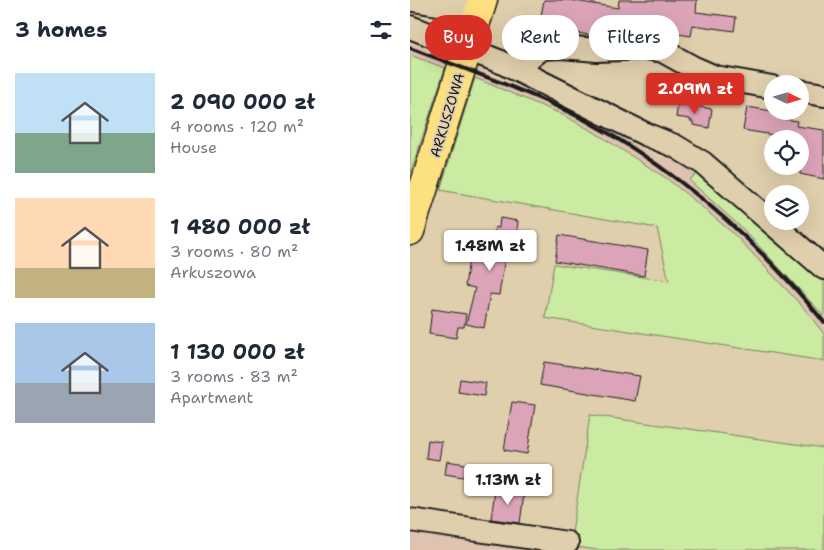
<!DOCTYPE html>
<html lang="en">
<head>
<meta charset="utf-8">
<style>
  :root { --surface:#fff; --page:#f2f2f3; --text:#1f2937; --muted:#747a83; --accent:#d93025 }
  body { margin:0; font-family:"Shantell Sans",sans-serif; background:var(--page); color:var(--text); height:100vh; display:flex; flex-direction:column; font-size:19px; white-space:nowrap }
  * { box-sizing:border-box; margin:0 }
  p { font-size:16px; color:var(--muted) }
  .icon { flex:none; width:28px; height:28px; fill:none; stroke:currentColor; stroke-width:2; stroke-linecap:round; stroke-linejoin:round }
  .map { position:relative; flex:1; overflow:hidden }
  .panel { display:flex; flex-direction:column; background:var(--surface); width:410px }
  .panel>* { flex:none }
  .top-card { position:absolute; left:15px; top:15px; width:324px; height:45px; display:flex; gap:10px }
  .needle { width:32px; rotate:95deg }
  .tools { position:absolute; left:354px; top:75px; display:grid; gap:10px }
  .tools a { display:grid; place-items:center; width:45px; height:45px; border-radius:50%; background:var(--surface); box-shadow:0 5px 20px #0002; font-size:25px }
  .price { position:absolute; translate:-50% -42px; padding:0 11px; border-radius:5px; background:#fff; color:#222; font-size:16px; line-height:32px; filter:drop-shadow(0 1px 2px #0008) }
  .price::after { content:''; position:absolute; left:50%; top:30px; width:15px; height:11px; margin-left:-8px; background:inherit; clip-path:polygon(0 0,100% 0,50% 100%) }
  .price.selected { background:var(--accent); color:#fff }
  ul { padding:0; list-style:none }
  li { display:flex; align-items:center; gap:15px; height:125px; padding:0 15px }
  li span { display:grid; place-items:center; flex:none; width:140px; height:100px; border-radius:0px; color:#555 }
  li>.icon { margin-inline-start:auto }
  span .icon { width:60px; height:60px; fill:#fffc; stroke-width:1 }
  li b { font-size:21px }
  h2 { display:flex; justify-content:space-between; align-items:center; height:60px; padding:0 15px; font-size:21px }
  .tag { padding:0 18px; border-radius:22px; background:var(--surface); box-shadow:0 5px 20px #0002; font-size:18px; line-height:45px }
  .tag.selected { background:var(--accent); color:#fff }
  main { display:flex; flex:1; min-height:0 }
  .map>svg:first-child { display:block }
</style>
</head>
<body>
<main>
<section class="panel">
<h2>3 homes<svg class="icon" aria-label="filters" viewBox="0 0 24 24"><path d="M4 7h16M4 17h16"/><circle cx="9" cy="7" r="2"/><circle cx="15" cy="17" r="2"/></svg></h2>
<ul>
<li><span style="background:linear-gradient(#bfe0f5 60%,#7fa58c 0)"><svg class="icon" aria-label="home" viewBox="0 0 24 24"><path d="M3 11l9-7 9 7M6 9v11h12V9"/></svg></span><div><b>2 090 000 zł</b><p>4 rooms · 120 m²</p><p>House</p></div></li>
<li><span style="background:linear-gradient(#ffd9b3 70%,#c2b280 0)"><svg class="icon" aria-label="home" viewBox="0 0 24 24"><path d="M3 11l9-7 9 7M6 9v11h12V9"/></svg></span><div><b>1 480 000 zł</b><p>3 rooms · 80 m²</p><p>Arkuszowa</p></div></li>
<li><span style="background:linear-gradient(#a9c7e8 60%,#9aa5b1 0)"><svg class="icon" aria-label="home" viewBox="0 0 24 24"><path d="M3 11l9-7 9 7M6 9v11h12V9"/></svg></span><div><b>1 130 000 zł</b><p>3 rooms · 83 m²</p><p>Apartment</p></div></li>
</ul>
</section>
<div class="map">
<svg width="414" height="550" viewBox="0 0 414 550">
  <rect width="100%" height="100%" fill="#e0cfac"/>
  <filter id="ink" filterUnits="userSpaceOnUse"><feTurbulence type="fractalNoise" baseFrequency=".02" numOctaves="2"/><feDisplacementMap in="SourceGraphic" scale="10" xChannelSelector="R" yChannelSelector="G"/><feConvolveMatrix kernelMatrix="1 2 1 2 8 2 1 2 1" color-interpolation-filters="sRGB"/></filter>
  <g filter="url(#ink)">
    <path fill="#dfc2b0" d="M0 43 38 58 35 68 0 55Z
      M68 69 160 109 251 159 264 154 285 164 414 275V361L325 235 285 201 256 178 184 132 150 114 65 78Z
      M0 525 187 550H0Z"/>
    <path fill="#cbeaa2" stroke="#74835f" d="M0 55 35 68 0 175Z
      M65 78 151 114 184 132 256 178 285 201 326 236 393 307 414 334V361L135 318 144 264 259 281 247 228 30 190Z
      M292 170 414 275V316L335 231 279 180Z
      M180 415 414 448V550H187L160 546Z"/>
    <path fill="#dca4b9" stroke="#1c1c1c" d="M134 0H159L208 8 209 0H287L286 12 326 17 324 31 283 25 281 36 188 22 186 36 129 27Z
      M268 103 302 109 299 128 283 125V121H280V119L266 117Z
      M337 107 375 113 374 119 387 121 386 126 414 130V179L390 174V139H375V137L333 130Z
      M90 218 108 221 107 230 110 231 108 247 97 245 89 295 80 294 74 328 56 324 65 288 55 286 59 259 80 262 85 227 89 228Z
      M149 235 238 250 234 276 145 261Z
      M22 309 56 314 54 327H48L46 338 19 334Z
      M134 362 230 376 225 401 130 385Z
      M50 379 76 383 74 396 48 392Z
      M102 402 125 405 117 454 94 450Z
      M18 440 32 442 29 460 16 458Z
      M37 461 92 470 90 483 35 474Z
      M85 490 114 494 110 523 81 519Z"/>
    <g fill="none" stroke-linecap="round" stroke-linejoin="round">
      <g stroke="#1c1c1c" stroke-width="26">
        <path id="minor" d="M3 0 70 11
          M0 27 91 62 235 134 265 146 293 163 414 268
          M110 71 120 58 132 48 152 47 187 50 237 48 253 51 282 67 305 77 362 87
          M390 91 414 95
          M0 520 157 543"/>
      </g>
      <g stroke="#1c1c1c" stroke-width="31">
        <path id="major" d="M0 231 73 0"/>
      </g>
      <use href="#minor" stroke="#e0cfac" stroke-width="22"/>
      <use href="#major" stroke="#fde080" stroke-width="28"/>
      <path stroke="#1c1c1c" stroke-width="4" d="M0 48C59 71 119 91 175 120 268 170 348 242 414 322"/>
    </g>
  </g>
  <g text-anchor="middle" dominant-baseline="central" stroke-width="4" stroke-linejoin="round" paint-order="stroke">
    <g font-size="14" fill="#1c1c1c" stroke="#e0cfac">
      <text transform="translate(37 115) rotate(-73)">ARKUSZOWA</text>
    </g>
  </g>
</svg>
<div class="tools">
<a><svg class="needle" viewBox="-14 -14 28 28"><path d="M0-13l5 13h-10z" fill="#e53935"/><path d="M0 13l5-13h-10z" fill="#747a83"/></svg></a>
<a><svg class="icon" aria-label="locate" viewBox="0 0 24 24"><circle cx="12" cy="12" r="6"/><path d="M12 2v4M12 18v4M2 12h4M18 12h4"/></svg></a>
<a><svg class="icon" aria-label="layers" viewBox="0 0 24 24"><path d="M12 4l9 5-9 5-9-5zM3 14l9 5 9-5"/></svg></a>
</div>
<b class="price selected" style="left:285px;top:115px">2.09M zł</b>
<b class="price" style="left:80px;top:272px">1.48M zł</b>
<b class="price" style="left:98px;top:506px">1.13M zł</b>
<div class="top-card">
<a class="tag selected">Buy</a>
<a class="tag">Rent</a>
<a class="tag">Filters</a>
</div>
</div>
</main>
</body>
</html>
